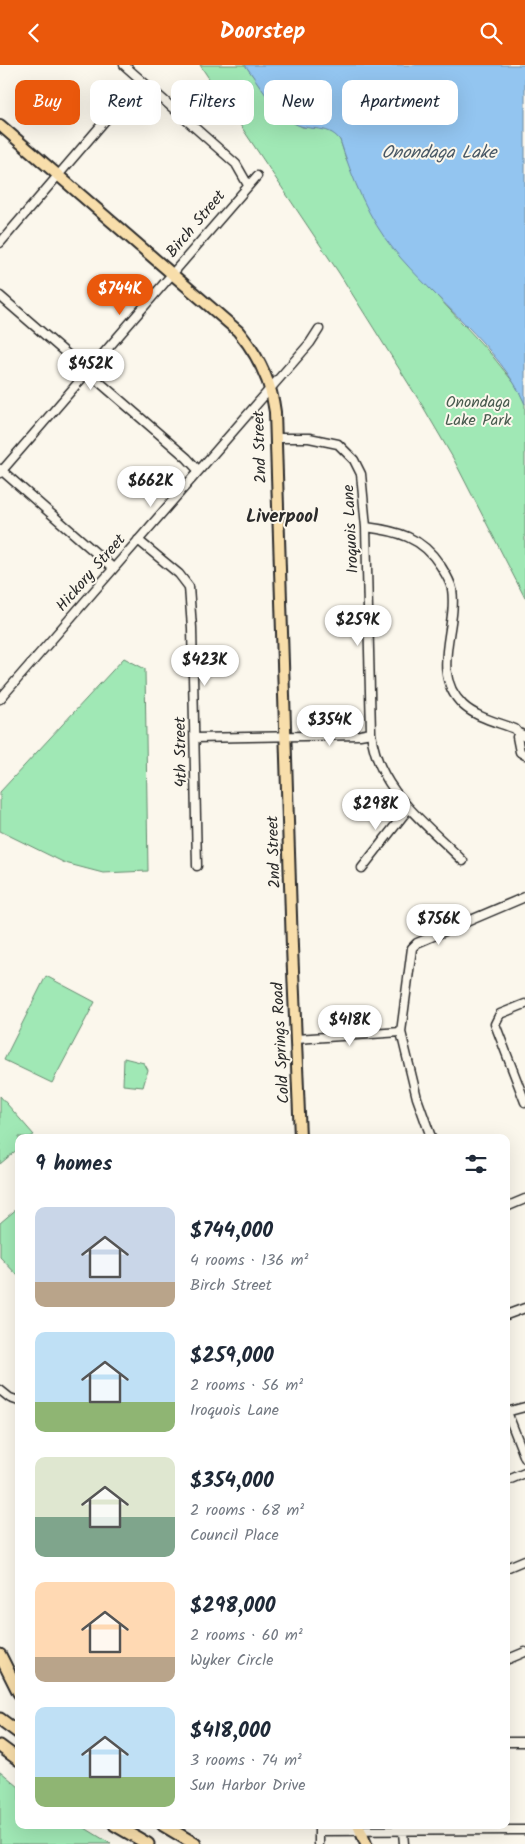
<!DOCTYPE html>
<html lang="en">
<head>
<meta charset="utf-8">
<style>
  :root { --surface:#fff; --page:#f2f2f3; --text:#1f2937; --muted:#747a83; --accent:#ea580c }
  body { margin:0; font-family:Kalam,sans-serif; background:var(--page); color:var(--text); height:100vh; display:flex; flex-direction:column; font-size:19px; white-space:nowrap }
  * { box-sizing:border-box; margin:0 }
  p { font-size:16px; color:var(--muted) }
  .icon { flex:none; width:28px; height:28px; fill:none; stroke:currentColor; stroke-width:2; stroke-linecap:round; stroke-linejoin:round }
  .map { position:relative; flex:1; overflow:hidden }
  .drawer { position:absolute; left:15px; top:1069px; width:495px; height:695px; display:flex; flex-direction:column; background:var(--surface); border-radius:10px; box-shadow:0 5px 20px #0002 }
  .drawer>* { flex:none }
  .guide { position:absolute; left:15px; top:15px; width:495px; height:45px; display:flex; gap:10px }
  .price { position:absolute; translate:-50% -42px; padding:0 11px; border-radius:18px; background:#fff; color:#222; font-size:16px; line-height:32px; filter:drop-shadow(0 1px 2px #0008) }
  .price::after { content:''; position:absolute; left:50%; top:30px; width:15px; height:11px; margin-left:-8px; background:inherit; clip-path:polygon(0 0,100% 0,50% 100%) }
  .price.selected { background:var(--accent); color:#fff }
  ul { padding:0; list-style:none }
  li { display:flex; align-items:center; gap:15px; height:125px; padding:0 20px }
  li span { display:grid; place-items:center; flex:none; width:140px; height:100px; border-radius:10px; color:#555 }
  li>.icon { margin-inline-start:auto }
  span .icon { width:60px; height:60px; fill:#fffc; stroke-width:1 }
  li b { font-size:21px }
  h2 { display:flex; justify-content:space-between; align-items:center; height:60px; padding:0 20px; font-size:21px }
  .chip { padding:0 18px; border-radius:10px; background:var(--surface); box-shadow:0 5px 20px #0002; font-size:18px; line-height:45px }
  .chip.selected { background:var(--accent); color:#fff }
  header { display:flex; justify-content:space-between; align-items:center; height:65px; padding:0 20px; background:var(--accent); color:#fff; font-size:22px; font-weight:700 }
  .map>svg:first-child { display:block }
</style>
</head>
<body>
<header><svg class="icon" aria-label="back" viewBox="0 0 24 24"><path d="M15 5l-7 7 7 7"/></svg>Doorstep<svg class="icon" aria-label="search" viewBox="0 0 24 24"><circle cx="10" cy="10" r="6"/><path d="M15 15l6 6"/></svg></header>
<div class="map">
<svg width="525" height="1779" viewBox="0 0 525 1779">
  <rect width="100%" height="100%" fill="#fbf7ec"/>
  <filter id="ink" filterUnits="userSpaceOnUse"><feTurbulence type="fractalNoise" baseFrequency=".02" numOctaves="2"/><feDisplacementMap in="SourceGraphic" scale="10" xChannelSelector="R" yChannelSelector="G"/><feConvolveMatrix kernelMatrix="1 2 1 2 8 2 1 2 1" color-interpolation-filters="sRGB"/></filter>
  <g filter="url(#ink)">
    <path fill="#a0e8b5" stroke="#668a70" d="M200 0H245L281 48 302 62 326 64 335 68 340 75 346 94 424 217 490 288 518 323 525 339V533L453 393 422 340 339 208Z
      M124 593 145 604 148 806 103 808 65 798 0 766V727Z
      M46 911 95 937 52 1018 4 995Z
      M124 993 144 998 148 1005 143 1022 123 1020Z
      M0 1031 34 1070 30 1072H19V1083L0 1099Z
      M19 1142V1212L0 1192V1158Z
      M0 1706 19 1722V1760H80L111 1779H0Z"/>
    <path fill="#93c5f0" stroke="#6987a1" d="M245 0H525V339C501 283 433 233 394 185 369 155 352 113 340 75 327 58 308 68 292 57 272 44 259 18 245 0Z"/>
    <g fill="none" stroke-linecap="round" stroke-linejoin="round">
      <g stroke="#2b2b2b" stroke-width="11">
        <path id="minor" d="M124 0 236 99 248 120
          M0 178 140 15
          M0 231 187 393 198 405
          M276 373H309L338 379 354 395 361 409 366 462 371 668C378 726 425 757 463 796
          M0 404 113 503
          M0 408 257 111
          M366 462C397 466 422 472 440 500 445 508 450 515 452 524 458 564 429 607 463 640 477 653 498 657 515 664L519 669
          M138 475 179 509 189 522 192 563 197 801
          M0 634 310 278 319 264
          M525 672 521 669 517 672 520 687 525 690
          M195 673 360 670 371 668
          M362 803 409 743
          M525 939 500 949 495 959 525 1037
          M296 974 401 967
          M431 1072 417 1033 401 967 412 883 417 878 525 832
          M506 1142 525 1134
          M506 1250 525 1243
          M0 1325 10 1333 19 1336
          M506 1347 525 1342
          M507 1347 525 1393
          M506 1416 525 1408
          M506 1503 525 1495
          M506 1595 525 1587
          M506 1677H525
          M319 1760V1779
          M319 1766 525 1765
          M403 1767 404 1779"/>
      </g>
      <g stroke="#2b2b2b" stroke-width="14">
        <path id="major" d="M0 60 238 266C258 290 271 315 275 347L292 882 300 1072
          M358 1760 366 1779"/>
      </g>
      <g stroke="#2b2b2b" stroke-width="15">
        <path id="highway" d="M0 1590 19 1628
          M0 1654 19 1668
          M0 1681 19 1695
          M115 1760 148 1779
          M163 1760 195 1779"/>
      </g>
      <use href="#minor" stroke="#fbf7ec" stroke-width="8"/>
      <use href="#major" stroke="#f8deab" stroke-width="10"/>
      <use href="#highway" stroke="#f8deab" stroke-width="11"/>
    </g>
  </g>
  <g text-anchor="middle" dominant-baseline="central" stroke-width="4" stroke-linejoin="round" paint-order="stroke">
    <g font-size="16" fill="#2b2b2b" stroke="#fbf7ec">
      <text transform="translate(196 159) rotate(-50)">Birch Street</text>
      <text transform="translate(260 382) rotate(-92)">2nd Street</text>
      <text transform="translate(351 464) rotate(-93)">Iroquois Lane</text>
      <text transform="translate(91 508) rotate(-49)">Hickory Street</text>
      <text transform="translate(181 687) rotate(-91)">4th Street</text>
      <text transform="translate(274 787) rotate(-92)">2nd Street</text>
      <text transform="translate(281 978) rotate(-93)">Cold Springs Road</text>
    </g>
    <g font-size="16" fill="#485a4e" stroke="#fbf7ec">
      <text x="478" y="337">Onondaga<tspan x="478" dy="18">Lake Park</tspan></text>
    </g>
    <g font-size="18" font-style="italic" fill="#4a5966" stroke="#fbf7ec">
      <text x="439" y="88">Onondaga Lake</text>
    </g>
    <g font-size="19" font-weight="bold" fill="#2b2b2b" stroke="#fbf7ec">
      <text x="282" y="452">Liverpool</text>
    </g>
  </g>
</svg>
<b class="price selected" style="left:120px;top:251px">$744K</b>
<b class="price" style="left:91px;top:326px">$452K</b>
<b class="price" style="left:151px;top:443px">$662K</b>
<b class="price" style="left:358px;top:582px">$259K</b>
<b class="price" style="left:205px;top:622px">$423K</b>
<b class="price" style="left:330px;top:682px">$354K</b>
<b class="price" style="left:376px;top:766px">$298K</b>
<b class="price" style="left:439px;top:881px">$756K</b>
<b class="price" style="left:350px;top:982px">$418K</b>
<div class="guide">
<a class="chip selected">Buy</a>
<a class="chip">Rent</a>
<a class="chip">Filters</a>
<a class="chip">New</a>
<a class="chip">Apartment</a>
</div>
<section class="drawer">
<h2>9 homes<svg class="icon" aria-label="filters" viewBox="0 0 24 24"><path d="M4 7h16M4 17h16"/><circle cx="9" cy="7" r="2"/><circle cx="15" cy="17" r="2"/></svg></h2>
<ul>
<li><span style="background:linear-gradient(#c9d6e8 75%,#b9a48a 0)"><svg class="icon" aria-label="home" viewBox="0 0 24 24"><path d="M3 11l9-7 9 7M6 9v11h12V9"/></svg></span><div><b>$744,000</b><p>4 rooms · 136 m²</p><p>Birch Street</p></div></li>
<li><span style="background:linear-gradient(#bfe0f5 70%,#8fb573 0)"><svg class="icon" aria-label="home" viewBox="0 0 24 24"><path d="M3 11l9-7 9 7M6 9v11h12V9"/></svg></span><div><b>$259,000</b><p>2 rooms · 56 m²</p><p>Iroquois Lane</p></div></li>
<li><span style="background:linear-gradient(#dfe7d0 60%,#7fa58c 0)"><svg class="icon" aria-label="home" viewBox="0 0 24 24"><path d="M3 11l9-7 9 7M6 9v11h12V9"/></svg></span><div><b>$354,000</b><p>2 rooms · 68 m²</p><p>Council Place</p></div></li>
<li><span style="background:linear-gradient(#ffd9b3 75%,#b9a48a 0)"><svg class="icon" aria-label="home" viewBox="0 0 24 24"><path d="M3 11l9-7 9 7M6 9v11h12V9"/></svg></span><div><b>$298,000</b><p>2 rooms · 60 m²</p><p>Wyker Circle</p></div></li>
<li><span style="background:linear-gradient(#bfe0f5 70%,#8fb573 0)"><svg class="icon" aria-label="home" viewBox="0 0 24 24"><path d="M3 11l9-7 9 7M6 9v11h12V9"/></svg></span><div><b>$418,000</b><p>3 rooms · 74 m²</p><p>Sun Harbor Drive</p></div></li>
</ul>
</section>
</div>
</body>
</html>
